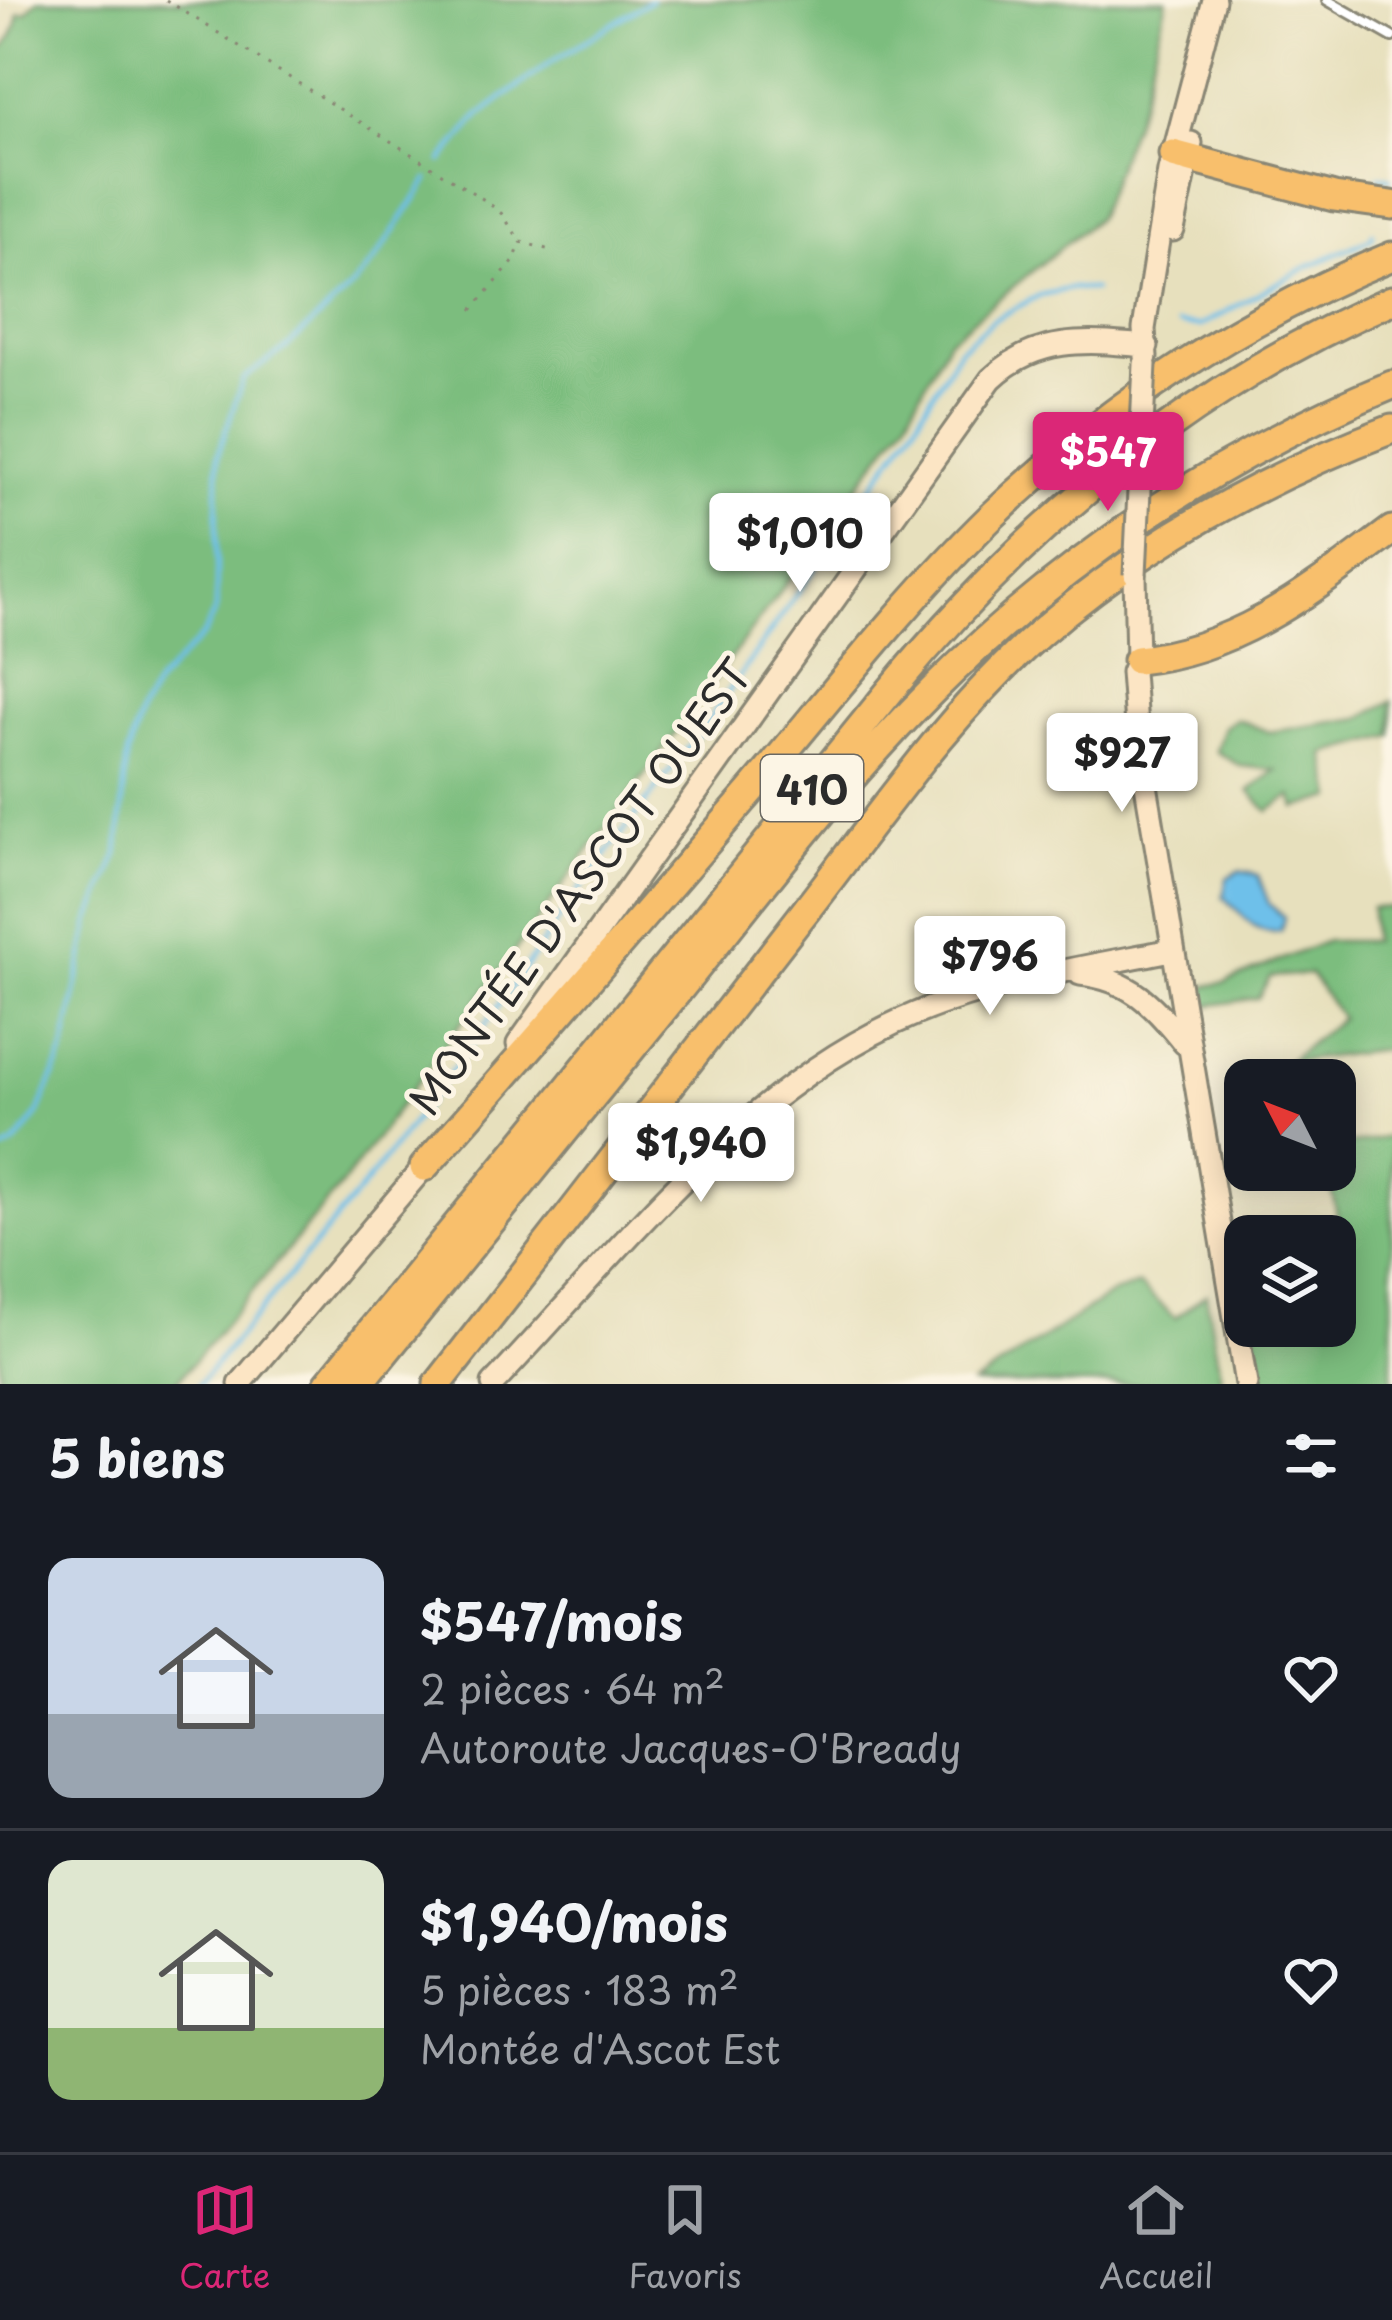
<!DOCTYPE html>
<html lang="fr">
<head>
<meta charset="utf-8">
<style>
  :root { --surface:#171b24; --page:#20242c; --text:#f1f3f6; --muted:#9ea1a6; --line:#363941; --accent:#db2777 }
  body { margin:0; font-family:"Playpen Sans",sans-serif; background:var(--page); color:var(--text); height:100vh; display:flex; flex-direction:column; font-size:45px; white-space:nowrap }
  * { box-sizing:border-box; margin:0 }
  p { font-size:39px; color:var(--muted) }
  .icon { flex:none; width:66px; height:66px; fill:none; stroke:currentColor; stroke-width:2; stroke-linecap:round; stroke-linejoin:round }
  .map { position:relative; height:1384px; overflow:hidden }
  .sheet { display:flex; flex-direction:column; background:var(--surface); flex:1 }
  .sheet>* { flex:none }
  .needle { width:78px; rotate:312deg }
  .tools { position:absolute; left:1224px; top:1059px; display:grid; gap:24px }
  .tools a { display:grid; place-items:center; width:132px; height:132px; border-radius:24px; background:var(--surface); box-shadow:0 6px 30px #0003; font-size:60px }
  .price { position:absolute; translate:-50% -102px; padding:0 27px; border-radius:12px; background:#fff; color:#222; font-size:39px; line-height:78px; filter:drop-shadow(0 3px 6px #0008) }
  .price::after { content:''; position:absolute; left:50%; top:72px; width:36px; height:27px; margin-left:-18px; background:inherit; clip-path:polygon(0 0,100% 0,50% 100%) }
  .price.active { background:var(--accent); color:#fff }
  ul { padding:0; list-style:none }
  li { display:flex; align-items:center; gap:36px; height:300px; padding:0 48px }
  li+li { border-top:3px solid var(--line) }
  li span { display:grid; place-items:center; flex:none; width:336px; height:240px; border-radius:24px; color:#555 }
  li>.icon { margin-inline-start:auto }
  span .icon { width:144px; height:144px; fill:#fffc; stroke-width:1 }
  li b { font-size:51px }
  h2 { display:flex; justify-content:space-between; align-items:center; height:144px; padding:0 48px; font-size:51px }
  .menu { display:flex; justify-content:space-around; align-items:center; height:168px; border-top:3px solid var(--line); background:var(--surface); font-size:33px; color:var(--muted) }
  .menu a { display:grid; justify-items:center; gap:6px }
  .menu .active { color:var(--accent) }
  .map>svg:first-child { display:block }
</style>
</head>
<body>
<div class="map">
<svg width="1392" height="1384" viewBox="0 0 1392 1384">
  <rect width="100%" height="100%" fill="#fcf5e5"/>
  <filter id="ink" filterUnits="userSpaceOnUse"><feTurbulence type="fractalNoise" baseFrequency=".00833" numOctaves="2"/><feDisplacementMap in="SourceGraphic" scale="24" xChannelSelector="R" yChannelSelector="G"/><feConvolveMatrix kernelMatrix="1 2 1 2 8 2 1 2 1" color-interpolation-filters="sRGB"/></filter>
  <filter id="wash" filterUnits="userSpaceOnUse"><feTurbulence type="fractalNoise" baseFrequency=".004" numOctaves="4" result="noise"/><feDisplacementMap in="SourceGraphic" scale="48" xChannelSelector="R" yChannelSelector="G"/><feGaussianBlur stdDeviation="2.7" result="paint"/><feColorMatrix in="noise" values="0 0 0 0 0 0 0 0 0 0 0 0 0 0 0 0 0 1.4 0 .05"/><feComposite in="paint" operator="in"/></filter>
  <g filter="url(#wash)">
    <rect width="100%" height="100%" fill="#e7e0bd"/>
    <path fill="#7cbd7e" stroke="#547454" stroke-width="3" d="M38 0H1167L1141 102 1097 218 948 340 906 421 343 1183 175 1384H0V50C10 46 17 25 19 13H26Z
      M1392 701V736L1325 754 1334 798 1296 808 1292 796 1268 811 1249 791 1276 770 1240 766 1216 751 1224 727 1236 719 1269 732 1360 718Z
      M1392 907V1049L1287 1062 1341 1018 1310 974 1270 977 1258 998 1206 1006 1202 987 1226 982 1327 941H1372L1371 908Z
      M1392 1136V1384H1264L1253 1326H1335V1236H1302L1340 1227 1327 1170H1335V1148Z
      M1139 1285 1175 1318 1206 1294 1222 1384H973L1113 1293Z"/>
    <path fill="#6ec0ea" stroke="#4c768a" stroke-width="3" d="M1239 871 1258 875 1269 904 1284 917 1281 931C1254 936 1242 913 1223 897L1227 878Z"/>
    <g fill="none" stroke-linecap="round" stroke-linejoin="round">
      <path stroke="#6ec0ea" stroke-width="4.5" d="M442 161 480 115 551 62 651 0
        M1379 177 1390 178
        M1178 324 1200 326 1305 268 1372 238 1373 233
        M0 1152 14 1145 38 1114 64 1052 90 922 118 854 127 756 140 713 158 682 203 635 216 609 218 454 243 379 286 348 353 286 375 260 428 180
        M199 1384 367 1182 466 1052 593 871 701 731 911 431 959 349 993 320 1040 295 1074 288 1094 290"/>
    </g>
  </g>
  <g filter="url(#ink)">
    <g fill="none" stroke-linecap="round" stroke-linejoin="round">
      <g stroke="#898674" stroke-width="14">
        <path id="lane" d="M1327 0 1392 37"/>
      </g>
      <g stroke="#898674" stroke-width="27">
        <path id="secondary" d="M1173 230 1191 143
          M1146 357 1144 329 1169 171 1214 0
          M1135 575 1137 660 1132 672 1136 725 1246 1384
          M1080 974C1130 979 1154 1005 1184 1043
          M518 1044 991 379C1037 335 1089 341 1147 346
          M240 1384 434 1155
          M493 1384C619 1252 744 1085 915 1014 997 980 1086 967 1172 950"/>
      </g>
      <g stroke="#898674" stroke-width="33">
        <path id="highway" d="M1173 154 1334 197 1392 205
          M1137 660C1239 650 1313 589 1392 530
          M424 1167C535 1043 643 917 752 790 830 698 905 601 991 517 1107 406 1244 317 1392 256
          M328 1384 890 691C1028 523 1192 386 1392 300
          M359 1384C464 1254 569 1125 674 996 758 892 839 784 933 690 1064 559 1221 455 1392 385
          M438 1384C559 1229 680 1073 800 918 876 821 947 715 1040 633 1143 544 1265 477 1392 429"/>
      </g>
      <path stroke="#898674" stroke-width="3" stroke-dasharray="3 9" stroke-linecap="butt" d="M166 0 486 201 502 214 521 242 550 250
        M472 310 514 261 520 244"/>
      <use href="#lane" stroke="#fff" stroke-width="8"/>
      <use href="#secondary" stroke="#fce5c4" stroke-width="21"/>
      <use href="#highway" stroke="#f8bf6c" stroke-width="27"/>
      <g stroke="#898674" stroke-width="27" stroke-linecap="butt">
        <path id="secondary-bridge" d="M1135 575 1145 364"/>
      </g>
      <use href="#secondary-bridge" stroke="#fce5c4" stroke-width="21"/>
    </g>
  </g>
  <g text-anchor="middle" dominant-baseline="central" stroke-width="10" stroke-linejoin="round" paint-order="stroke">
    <rect fill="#fcf5e5" stroke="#6a6863" stroke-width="3" x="761" y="755" width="102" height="66" rx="9"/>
    <g font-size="39" font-weight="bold" fill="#2b2b2b">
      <text x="812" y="788">410</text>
    </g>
    <g font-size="42" fill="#2b2b2b" stroke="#fcf5e5">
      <text transform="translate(579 886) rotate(-54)">MONTÉE D'ASCOT OUEST</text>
    </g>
  </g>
</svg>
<div class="tools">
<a><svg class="needle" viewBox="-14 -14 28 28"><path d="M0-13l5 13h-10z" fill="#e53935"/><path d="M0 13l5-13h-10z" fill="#9ea1a6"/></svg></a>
<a><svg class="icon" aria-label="layers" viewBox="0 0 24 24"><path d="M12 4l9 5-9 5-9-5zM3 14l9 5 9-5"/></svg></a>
</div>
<b class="price active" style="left:1108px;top:514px">$547</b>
<b class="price" style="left:800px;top:595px">$1,010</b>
<b class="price" style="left:1122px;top:815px">$927</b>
<b class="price" style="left:990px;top:1018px">$796</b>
<b class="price" style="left:701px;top:1205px">$1,940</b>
</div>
<section class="sheet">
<h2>5 biens<svg class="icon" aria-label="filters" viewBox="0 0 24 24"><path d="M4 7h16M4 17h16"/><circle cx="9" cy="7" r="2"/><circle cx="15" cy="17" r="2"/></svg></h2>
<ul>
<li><span style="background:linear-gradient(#c9d6e8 65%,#9aa5b1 0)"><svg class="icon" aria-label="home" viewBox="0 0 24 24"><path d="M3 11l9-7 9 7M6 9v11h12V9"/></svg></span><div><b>$547/mois</b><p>2 pièces · 64 m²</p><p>Autoroute Jacques-O'Bready</p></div><svg class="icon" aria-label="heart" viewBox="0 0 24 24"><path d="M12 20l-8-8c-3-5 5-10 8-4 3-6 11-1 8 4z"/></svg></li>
<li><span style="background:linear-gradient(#dfe7d0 70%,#8fb573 0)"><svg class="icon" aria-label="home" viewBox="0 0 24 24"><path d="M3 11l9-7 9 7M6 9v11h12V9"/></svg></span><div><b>$1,940/mois</b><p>5 pièces · 183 m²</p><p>Montée d'Ascot Est</p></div><svg class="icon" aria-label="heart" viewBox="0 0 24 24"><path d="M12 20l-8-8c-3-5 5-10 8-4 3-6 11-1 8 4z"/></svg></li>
</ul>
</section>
<nav class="menu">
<a class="active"><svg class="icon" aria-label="map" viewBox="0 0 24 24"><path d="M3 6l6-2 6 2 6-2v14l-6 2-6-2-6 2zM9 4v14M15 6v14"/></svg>Carte</a>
<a><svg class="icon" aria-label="saved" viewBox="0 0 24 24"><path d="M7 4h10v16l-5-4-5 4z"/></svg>Favoris</a>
<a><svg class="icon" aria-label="home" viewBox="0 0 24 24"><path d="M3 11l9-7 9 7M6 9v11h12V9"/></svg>Accueil</a>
</nav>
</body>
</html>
